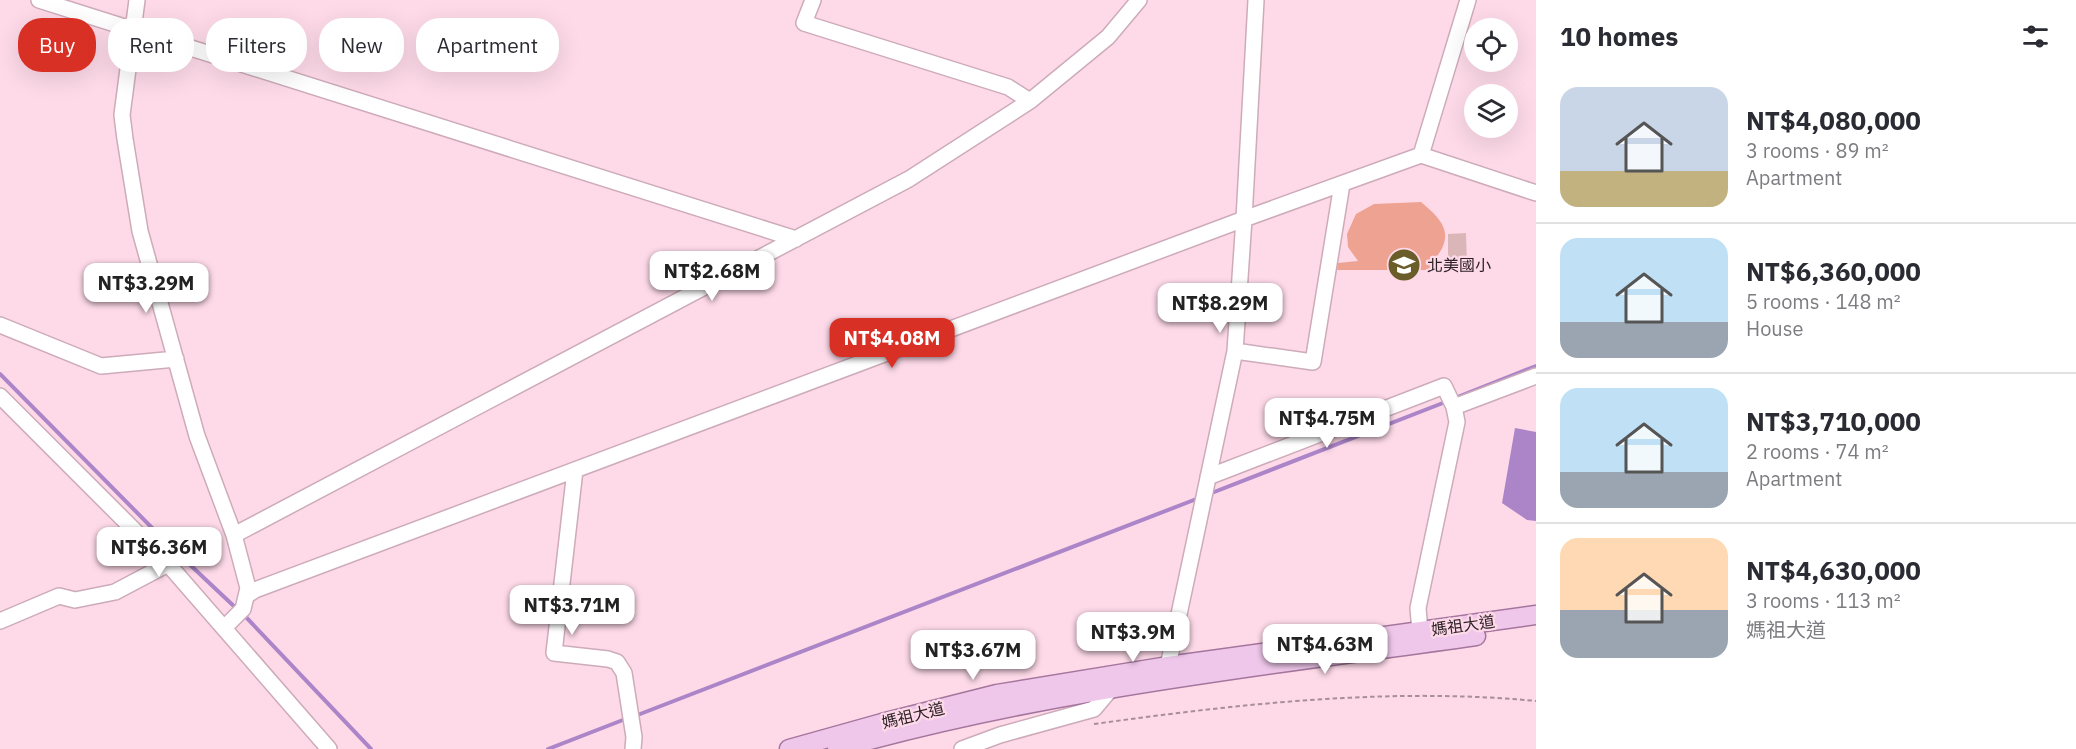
<!DOCTYPE html>
<html lang="en">
<head>
<meta charset="utf-8">
<style>
  :root { --surface:#fff; --page:#f7f7f7; --text:#2b2b33; --muted:#7c7c81; --line:#e1e1e2; --accent:#d93025 }
  body { margin:0; font-family:"IBM Plex Sans","Noto Sans TC",sans-serif; background:var(--page); color:var(--text); height:100vh; display:flex; flex-direction:column; font-size:22px; white-space:nowrap }
  * { box-sizing:border-box; margin:0 }
  p { font-size:20px; color:var(--muted) }
  .icon { flex:none; width:33px; height:33px; fill:none; stroke:currentColor; stroke-width:2; stroke-linecap:round; stroke-linejoin:round }
  .map { position:relative; flex:1; overflow:hidden }
  .sheet { display:flex; flex-direction:column; background:var(--surface); width:540px }
  .sheet>* { flex:none }
  .banner { position:absolute; left:18px; top:18px; width:570px; height:54px; display:flex; gap:12px }
  .tools { position:absolute; left:1464px; top:18px; display:grid; gap:12px }
  .tools a { display:grid; place-items:center; width:54px; height:54px; border-radius:50%; background:var(--surface); box-shadow:0 6px 24px #0002; font-size:30px }
  .price { position:absolute; translate:-50% -51px; padding:0 14px; border-radius:12px; background:#fff; color:#222; font-size:20px; line-height:39px; filter:drop-shadow(0 2px 3px #0008) }
  .price::after { content:''; position:absolute; left:50%; top:36px; width:18px; height:14px; margin-left:-9px; background:inherit; clip-path:polygon(0 0,100% 0,50% 100%) }
  .price.on { background:var(--accent); color:#fff }
  ul { padding:0; list-style:none }
  li { display:flex; align-items:center; gap:18px; height:150px; padding:0 24px }
  li+li { border-top:2px solid var(--line) }
  li span { display:grid; place-items:center; flex:none; width:168px; height:120px; border-radius:18px; color:#555 }
  li>.icon { margin-inline-start:auto }
  span .icon { width:72px; height:72px; fill:#fffc; stroke-width:1 }
  li b { font-size:26px }
  h2 { display:flex; justify-content:space-between; align-items:center; height:72px; padding:0 24px; font-size:26px }
  .chip { padding:0 21px; border-radius:24px; background:var(--surface); box-shadow:0 6px 24px #0002; font-size:21px; line-height:54px }
  .chip.on { background:var(--accent); color:#fff }
  main { display:flex; flex:1; min-height:0 }
  .map>svg:first-child { display:block }
</style>
</head>
<body>
<main>
<div class="map">
<svg width="1536" height="749" viewBox="0 0 1536 749">
  <rect width="100%" height="100%" fill="#fedae9"/>
  <path fill="#eea291" d="M1421 202C1444 221 1455 235 1434 260H1442L1443 270H1337L1338 263 1358 261 1348 247 1347 234 1356 214 1374 204Z"/>
  <path fill="#ac85c9" d="M1515 428 1536 432V521L1527 520 1502 503Z"/>
  <g fill="none" stroke-linecap="round" stroke-linejoin="round">
    <path stroke="#ac85c9" stroke-width="4" d="M0 374 169 545 238 610
      M1455 398 1536 366
      M1209 494 1448 401
      M244 615 371 749
      M635 716 1199 498
      M548 749 628 718"/>
  </g>
  <path fill="#dbb6b9" d="M1466 233 1467 264H1460V270H1448V234Z"/>
  <g fill="none" stroke-linecap="round" stroke-linejoin="round">
    <g stroke="#cdabb9" stroke-width="18">
      <path id="minor" d="M39 0 796 239
        M137 0 122 115 125 139 140 231 197 436 234 535 248 588 243 609 224 628
        M813 0 804 23 1008 87 1030 101
        M1421 155 1468 0
        M0 325 101 366 176 359
        M1235 351 1313 362 1342 184
        M0 396 168 564 329 749
        M1454 407 1536 376
        M575 470 554 653 608 659 617 662 624 673 634 737 633 749
        M1208 477 1444 386 1454 407 1457 422 1418 608 1420 631
        M234 535 909 179 1030 101 1108 37 1139 0
        M246 596 255 590 1244 219 1421 155 1536 193
        M0 621 59 596 75 600 115 592 168 564
        M1159 670 1168 666 1235 351 1244 219 1256 0
        M962 749 1000 735 1094 709 1110 690 1117 687"/>
    </g>
    <g stroke="#a4759d" stroke-width="21">
      <path id="major" d="M789 749 882 723 997 694 1168 666 1536 615
        M837 749C1043 690 1263 666 1476 636"/>
    </g>
    <path stroke="#a88e99" stroke-width="2" stroke-dasharray="4.5 3" stroke-linecap="butt" d="M1094 724C1239 704 1389 687 1536 701"/>
    <use href="#minor" stroke="#fff" stroke-width="15"/>
    <use href="#major" stroke="#efc7ea" stroke-width="18"/>
  </g>
  <defs>
    <g id="school-disc" transform="scale(1.725)"><circle r="9.5" fill="#6a5d2a" stroke="#fedae9"/><path d="M0-5L7-2L0 1L-7-2ZM-4 1L0 2.5L4 1V4Q0 6-4 4Z" fill="#fff"/></g>
  </defs>
  <g fill-rule="evenodd">
    <use href="#school-disc" x="1404" y="265"/>
  </g>
  <g text-anchor="middle" dominant-baseline="central" stroke-width="4.5" stroke-linejoin="round" paint-order="stroke">
    <g font-size="16" fill="#2e2227" stroke="#fedae9" text-anchor="start">
      <text x="1427" y="265">北美國小</text>
    </g>
    <g font-size="16" fill="#2e2227" stroke="#fedae9">
      <text transform="translate(1463 625) rotate(-8)">媽祖大道</text>
      <text transform="translate(913 715) rotate(-14)">媽祖大道</text>
    </g>
  </g>
</svg>
<div class="tools">
<a><svg class="icon" aria-label="locate" viewBox="0 0 24 24"><circle cx="12" cy="12" r="6"/><path d="M12 2v4M12 18v4M2 12h4M18 12h4"/></svg></a>
<a><svg class="icon" aria-label="layers" viewBox="0 0 24 24"><path d="M12 4l9 5-9 5-9-5zM3 14l9 5 9-5"/></svg></a>
</div>
<b class="price" style="left:712px;top:302px">NT$2.68M</b>
<b class="price" style="left:146px;top:314px">NT$3.29M</b>
<b class="price" style="left:1220px;top:334px">NT$8.29M</b>
<b class="price on" style="left:892px;top:369px">NT$4.08M</b>
<b class="price" style="left:1327px;top:449px">NT$4.75M</b>
<b class="price" style="left:159px;top:578px">NT$6.36M</b>
<b class="price" style="left:572px;top:636px">NT$3.71M</b>
<b class="price" style="left:1133px;top:663px">NT$3.9M</b>
<b class="price" style="left:1325px;top:675px">NT$4.63M</b>
<b class="price" style="left:973px;top:681px">NT$3.67M</b>
<div class="banner">
<a class="chip on">Buy</a>
<a class="chip">Rent</a>
<a class="chip">Filters</a>
<a class="chip">New</a>
<a class="chip">Apartment</a>
</div>
</div>
<section class="sheet">
<h2>10 homes<svg class="icon" aria-label="filters" viewBox="0 0 24 24"><path d="M4 7h16M4 17h16"/><circle cx="9" cy="7" r="2"/><circle cx="15" cy="17" r="2"/></svg></h2>
<ul>
<li><span style="background:linear-gradient(#c9d6e8 70%,#c2b280 0)"><svg class="icon" aria-label="home" viewBox="0 0 24 24"><path d="M3 11l9-7 9 7M6 9v11h12V9"/></svg></span><div><b>NT$4,080,000</b><p>3 rooms · 89 m²</p><p>Apartment</p></div></li>
<li><span style="background:linear-gradient(#bfe0f5 70%,#9aa5b1 0)"><svg class="icon" aria-label="home" viewBox="0 0 24 24"><path d="M3 11l9-7 9 7M6 9v11h12V9"/></svg></span><div><b>NT$6,360,000</b><p>5 rooms · 148 m²</p><p>House</p></div></li>
<li><span style="background:linear-gradient(#bfe0f5 70%,#9aa5b1 0)"><svg class="icon" aria-label="home" viewBox="0 0 24 24"><path d="M3 11l9-7 9 7M6 9v11h12V9"/></svg></span><div><b>NT$3,710,000</b><p>2 rooms · 74 m²</p><p>Apartment</p></div></li>
<li><span style="background:linear-gradient(#ffd9b3 60%,#9aa5b1 0)"><svg class="icon" aria-label="home" viewBox="0 0 24 24"><path d="M3 11l9-7 9 7M6 9v11h12V9"/></svg></span><div><b>NT$4,630,000</b><p>3 rooms · 113 m²</p><p>媽祖大道</p></div></li>
</ul>
</section>
</main>
</body>
</html>
